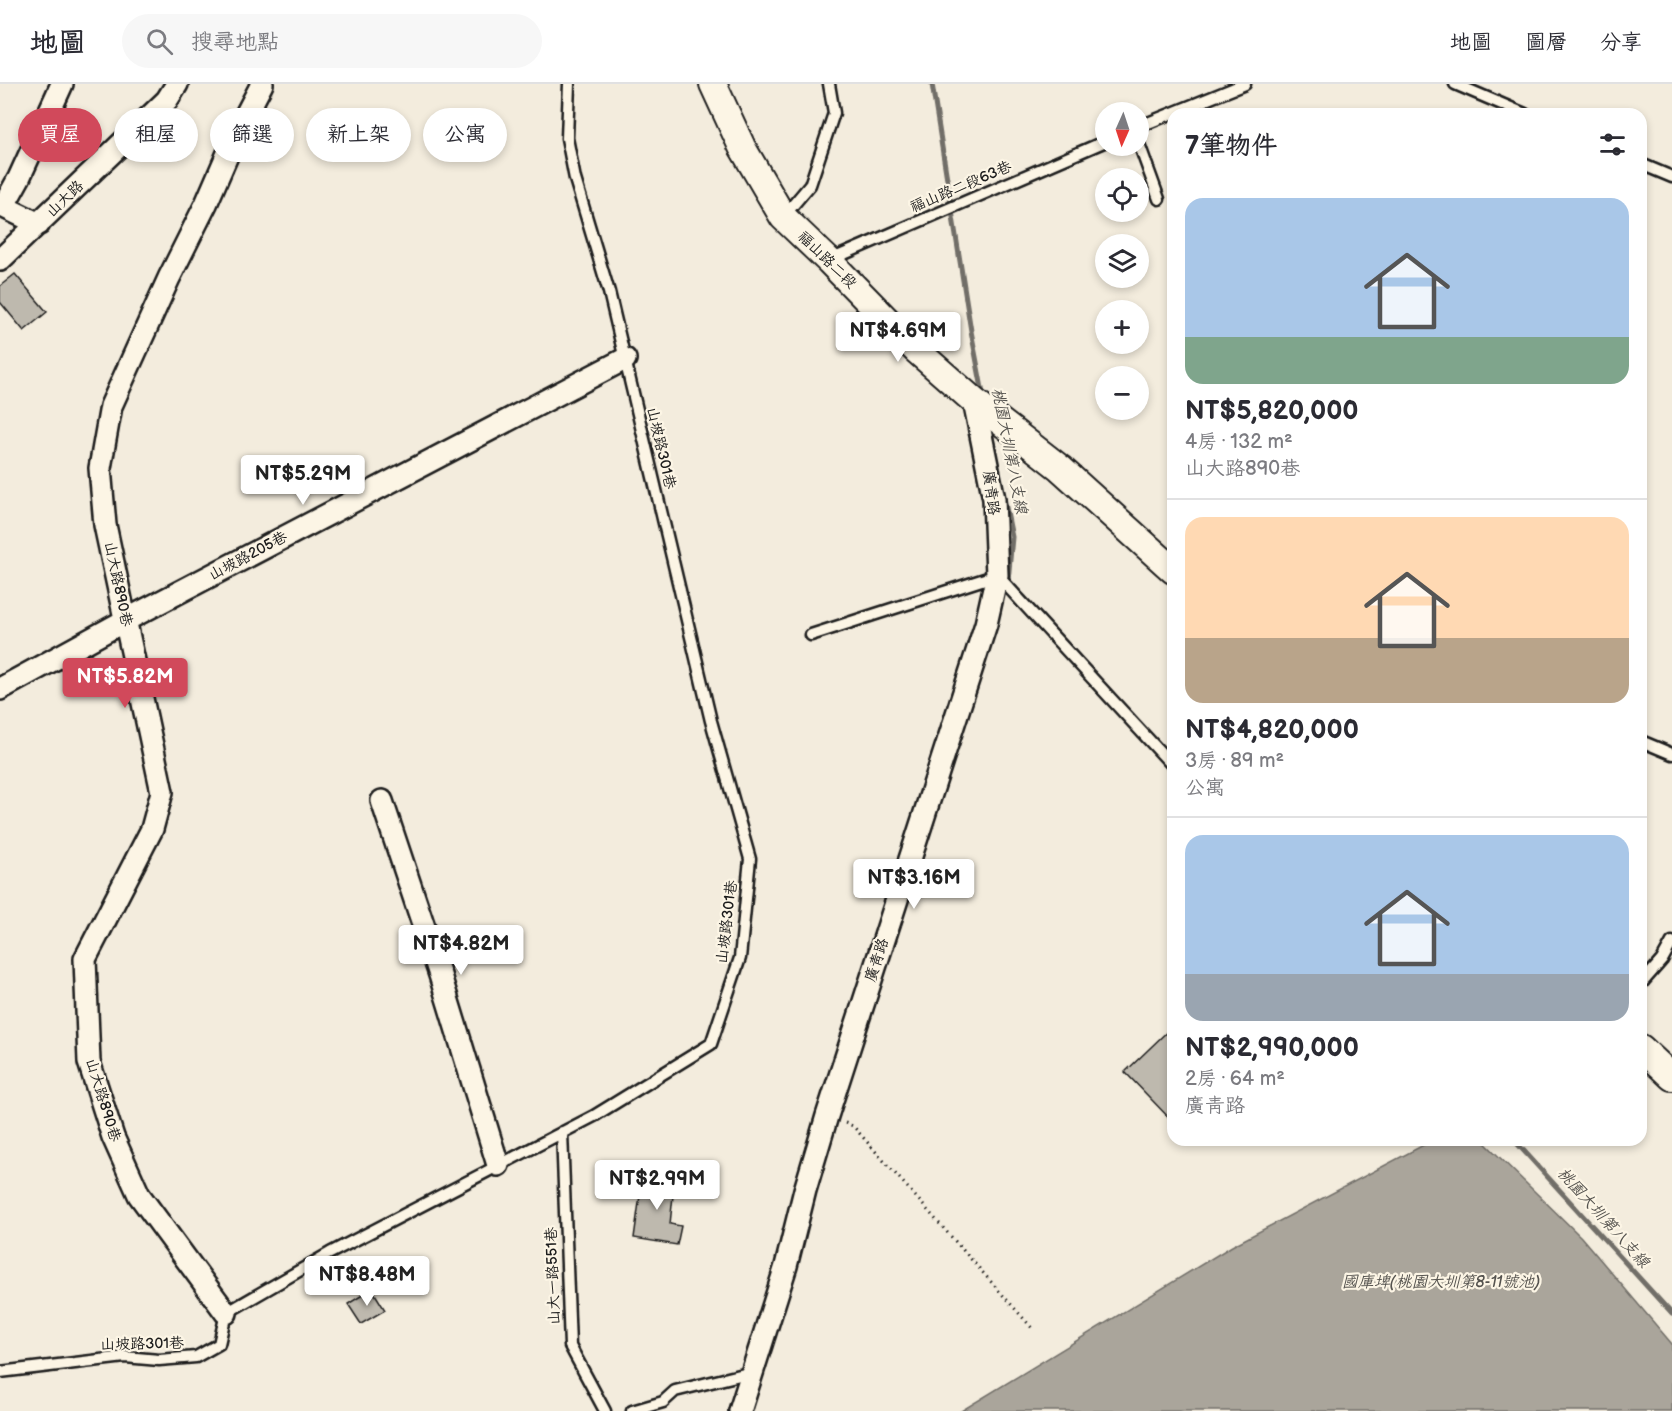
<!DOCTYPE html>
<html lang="zh-TW">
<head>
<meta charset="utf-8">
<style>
  :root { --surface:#fff; --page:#f7f7f7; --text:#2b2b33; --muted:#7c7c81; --line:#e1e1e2; --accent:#d1495b }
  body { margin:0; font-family:"Balsamiq Sans","LXGW WenKai TC",sans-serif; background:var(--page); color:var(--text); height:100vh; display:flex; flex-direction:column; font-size:22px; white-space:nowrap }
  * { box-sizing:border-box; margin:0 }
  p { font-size:20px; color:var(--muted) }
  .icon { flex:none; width:33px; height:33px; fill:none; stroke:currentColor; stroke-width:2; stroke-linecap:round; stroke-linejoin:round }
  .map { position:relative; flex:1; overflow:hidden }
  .drawer { position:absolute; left:1167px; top:24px; width:480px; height:1038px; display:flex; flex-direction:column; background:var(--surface); border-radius:18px; box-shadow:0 3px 9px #0003 }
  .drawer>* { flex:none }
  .top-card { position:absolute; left:18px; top:24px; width:570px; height:54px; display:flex; gap:12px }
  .needle { width:39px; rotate:183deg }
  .tools { position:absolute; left:1095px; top:18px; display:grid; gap:12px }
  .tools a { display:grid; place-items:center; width:54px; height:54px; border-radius:50%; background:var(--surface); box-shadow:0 3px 9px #0003; font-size:30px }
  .price { position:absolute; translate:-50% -51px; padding:0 14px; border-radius:6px; background:#fff; color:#222; font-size:20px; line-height:39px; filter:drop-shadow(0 2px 3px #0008) }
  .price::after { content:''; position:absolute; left:50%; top:36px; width:18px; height:14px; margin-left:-9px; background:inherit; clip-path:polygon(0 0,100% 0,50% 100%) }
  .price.active { background:var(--accent); color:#fff }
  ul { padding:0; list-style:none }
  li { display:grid; align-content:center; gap:12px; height:318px; padding:0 18px }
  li+li { border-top:2px solid var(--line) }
  li span { display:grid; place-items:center; height:186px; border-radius:18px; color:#555 }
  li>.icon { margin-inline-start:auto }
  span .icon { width:108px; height:108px; fill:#fffc; stroke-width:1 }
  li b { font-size:26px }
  h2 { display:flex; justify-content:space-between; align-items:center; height:72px; padding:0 18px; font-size:26px }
  .chip { padding:0 21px; border-radius:27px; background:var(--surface); box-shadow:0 3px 9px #0003; font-size:21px; line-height:54px }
  .chip.active { background:var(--accent); color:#fff }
  header { display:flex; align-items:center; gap:36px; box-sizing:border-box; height:84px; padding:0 30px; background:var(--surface); border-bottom:2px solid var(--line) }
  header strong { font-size:28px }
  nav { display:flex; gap:33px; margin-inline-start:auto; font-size:21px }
  .search { width:420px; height:54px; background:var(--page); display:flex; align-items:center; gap:15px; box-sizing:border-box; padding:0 21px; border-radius:33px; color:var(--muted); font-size:22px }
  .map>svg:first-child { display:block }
</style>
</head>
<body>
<header>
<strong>地圖</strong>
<div class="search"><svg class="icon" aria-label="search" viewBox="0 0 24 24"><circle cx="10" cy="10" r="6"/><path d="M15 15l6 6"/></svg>搜尋地點</div>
<nav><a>地圖</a><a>圖層</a><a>分享</a></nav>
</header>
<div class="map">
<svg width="1672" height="1327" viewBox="0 0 1672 1327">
  <rect width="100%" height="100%" fill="#f3ecdd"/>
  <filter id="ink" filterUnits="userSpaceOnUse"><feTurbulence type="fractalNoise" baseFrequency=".0167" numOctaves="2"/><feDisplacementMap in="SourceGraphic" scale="12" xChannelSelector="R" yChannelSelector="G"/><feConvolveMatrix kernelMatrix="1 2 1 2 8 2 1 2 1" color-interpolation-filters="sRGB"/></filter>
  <g filter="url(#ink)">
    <path fill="#aaa59b" stroke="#716e68" stroke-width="1.5" d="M1433 1056H1482L1581 1153 1672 1260V1327H961L1232 1162Z"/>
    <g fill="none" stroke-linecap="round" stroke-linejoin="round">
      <path stroke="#716e68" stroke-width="5" d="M932 0 971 247 984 315
        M990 342 994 365
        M1003 409 1012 453 1008 498 1010 500
        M1514 1056 1672 1230"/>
    </g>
    <path fill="#beb9ae" stroke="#1c1c1c" stroke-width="1.5" d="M15 190 47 228 24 247 0 218V202Z
      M1173 942V1038L1125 988Z
      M643 1090 675 1093 670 1140 681 1142 677 1161 634 1154Z
      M372 1205 385 1226 361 1240 348 1220Z"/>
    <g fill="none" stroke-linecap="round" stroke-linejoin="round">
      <g stroke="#1c1c1c" stroke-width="15">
        <path id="service" d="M1455 0 1525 30
          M1138 43 1245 0
          M1138 57 1159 115
          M1641 80 1672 93
          M783 133 810 101 834 29 829 0
          M830 176 1106 57
          M811 551 997 491 1173 682
          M1641 657 1672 670
          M1641 900 1662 876 1672 858
          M562 1048 570 1262 605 1327
          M0 1288 125 1273 159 1276 196 1273 219 1260 226 1229 330 1169 594 1032 711 960 740 874 750 775 711 637 609 208 575 95 567 54 569 0
          M632 1327 663 1318 675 1307 752 1288"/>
      </g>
      <g stroke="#1c1c1c" stroke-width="26">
        <path id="minor" d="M0 121 39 140
          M3 123 19 94 62 0
          M0 176 167 16 177 0
          M0 605 126 536 625 275
          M382 717 440 891 498 1081
          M226 1229 139 1111 113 1053 89 978 85 875 152 745 162 708 105 441 100 384 111 322 169 194 206 120 239 44 262 0
          M740 1327 786 1182 805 1106 827 1032 986 540 997 491 994 415 974 317"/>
      </g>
      <g stroke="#1c1c1c" stroke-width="30">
        <path id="tertiary" d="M713 0 742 63 783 133 829 177 916 266 974 317 1060 384 1173 486
          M1641 964 1672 993"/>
      </g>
      <path stroke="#1c1c1c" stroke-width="3" stroke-dasharray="1.5 4.5" stroke-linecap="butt" d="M845 1039 853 1042 1032 1244"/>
      <use href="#service" stroke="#fcf5e5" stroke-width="10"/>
      <use href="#minor" stroke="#fcf5e5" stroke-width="21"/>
      <use href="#tertiary" stroke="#fcf5e5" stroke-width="26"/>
    </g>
  </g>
  <g text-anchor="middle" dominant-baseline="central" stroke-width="4.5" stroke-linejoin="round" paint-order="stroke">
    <g font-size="15" fill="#1c1c1c" stroke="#fcf5e5">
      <text transform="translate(961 103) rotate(-23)">福山路二段63巷</text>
      <text transform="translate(65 115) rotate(-44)">山大路</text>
      <text transform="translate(827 176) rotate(44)">福山路二段</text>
      <text transform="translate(661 364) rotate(77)">山坡路301巷</text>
      <text transform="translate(991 409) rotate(82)">廣青路</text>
      <text transform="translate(248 472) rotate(-28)">山坡路205巷</text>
      <text transform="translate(118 500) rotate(78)">山大路890巷</text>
      <text transform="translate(727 838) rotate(-83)">山坡路301巷</text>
      <text transform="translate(877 876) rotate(-72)">廣青路</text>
      <text transform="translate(103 1016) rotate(73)">山大路890巷</text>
      <text transform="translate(553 1192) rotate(-92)">山大一路551巷</text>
      <text transform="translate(142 1260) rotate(-1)">山坡路301巷</text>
    </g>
    <g font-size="16" font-style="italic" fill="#55534f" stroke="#fcf5e5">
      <text transform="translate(1009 367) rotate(79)">桃園大圳第八支線</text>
      <text transform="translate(1603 1134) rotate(48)">桃園大圳第八支線</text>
      <text x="1441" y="1198">國庫埤(桃園大圳第8-11號池)</text>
    </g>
  </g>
</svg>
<div class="tools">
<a><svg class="needle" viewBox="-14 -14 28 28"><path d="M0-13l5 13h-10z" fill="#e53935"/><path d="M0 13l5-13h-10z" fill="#7c7c81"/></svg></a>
<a><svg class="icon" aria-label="locate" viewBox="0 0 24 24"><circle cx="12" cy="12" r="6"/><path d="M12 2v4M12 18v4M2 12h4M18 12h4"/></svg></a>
<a><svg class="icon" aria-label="layers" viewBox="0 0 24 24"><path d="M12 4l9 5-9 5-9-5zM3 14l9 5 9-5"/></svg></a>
<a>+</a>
<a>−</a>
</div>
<b class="price" style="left:898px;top:279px">NT$4.69M</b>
<b class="price" style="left:303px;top:422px">NT$5.29M</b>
<b class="price active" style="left:125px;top:625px">NT$5.82M</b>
<b class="price" style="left:914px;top:826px">NT$3.16M</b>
<b class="price" style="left:461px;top:892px">NT$4.82M</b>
<b class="price" style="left:657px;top:1127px">NT$2.99M</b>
<b class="price" style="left:367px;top:1223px">NT$8.48M</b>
<div class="top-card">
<a class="chip active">買屋</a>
<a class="chip">租屋</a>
<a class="chip">篩選</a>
<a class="chip">新上架</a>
<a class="chip">公寓</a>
</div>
<section class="drawer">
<h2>7筆物件<svg class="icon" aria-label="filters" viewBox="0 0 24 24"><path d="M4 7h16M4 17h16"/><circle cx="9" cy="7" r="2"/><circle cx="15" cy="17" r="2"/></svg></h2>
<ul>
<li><span style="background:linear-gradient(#a9c7e8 75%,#7fa58c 0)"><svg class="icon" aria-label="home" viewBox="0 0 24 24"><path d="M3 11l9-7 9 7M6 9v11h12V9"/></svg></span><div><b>NT$5,820,000</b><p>4房 · 132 m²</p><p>山大路890巷</p></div></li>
<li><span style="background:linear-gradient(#ffd9b3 65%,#b9a48a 0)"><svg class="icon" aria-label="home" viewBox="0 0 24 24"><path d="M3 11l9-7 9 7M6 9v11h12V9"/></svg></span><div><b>NT$4,820,000</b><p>3房 · 89 m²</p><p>公寓</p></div></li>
<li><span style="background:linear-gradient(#a9c7e8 75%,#9aa5b1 0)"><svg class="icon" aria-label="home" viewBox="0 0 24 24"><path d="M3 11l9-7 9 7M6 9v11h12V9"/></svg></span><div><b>NT$2,990,000</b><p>2房 · 64 m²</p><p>廣青路</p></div></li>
</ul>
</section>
</div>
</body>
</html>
